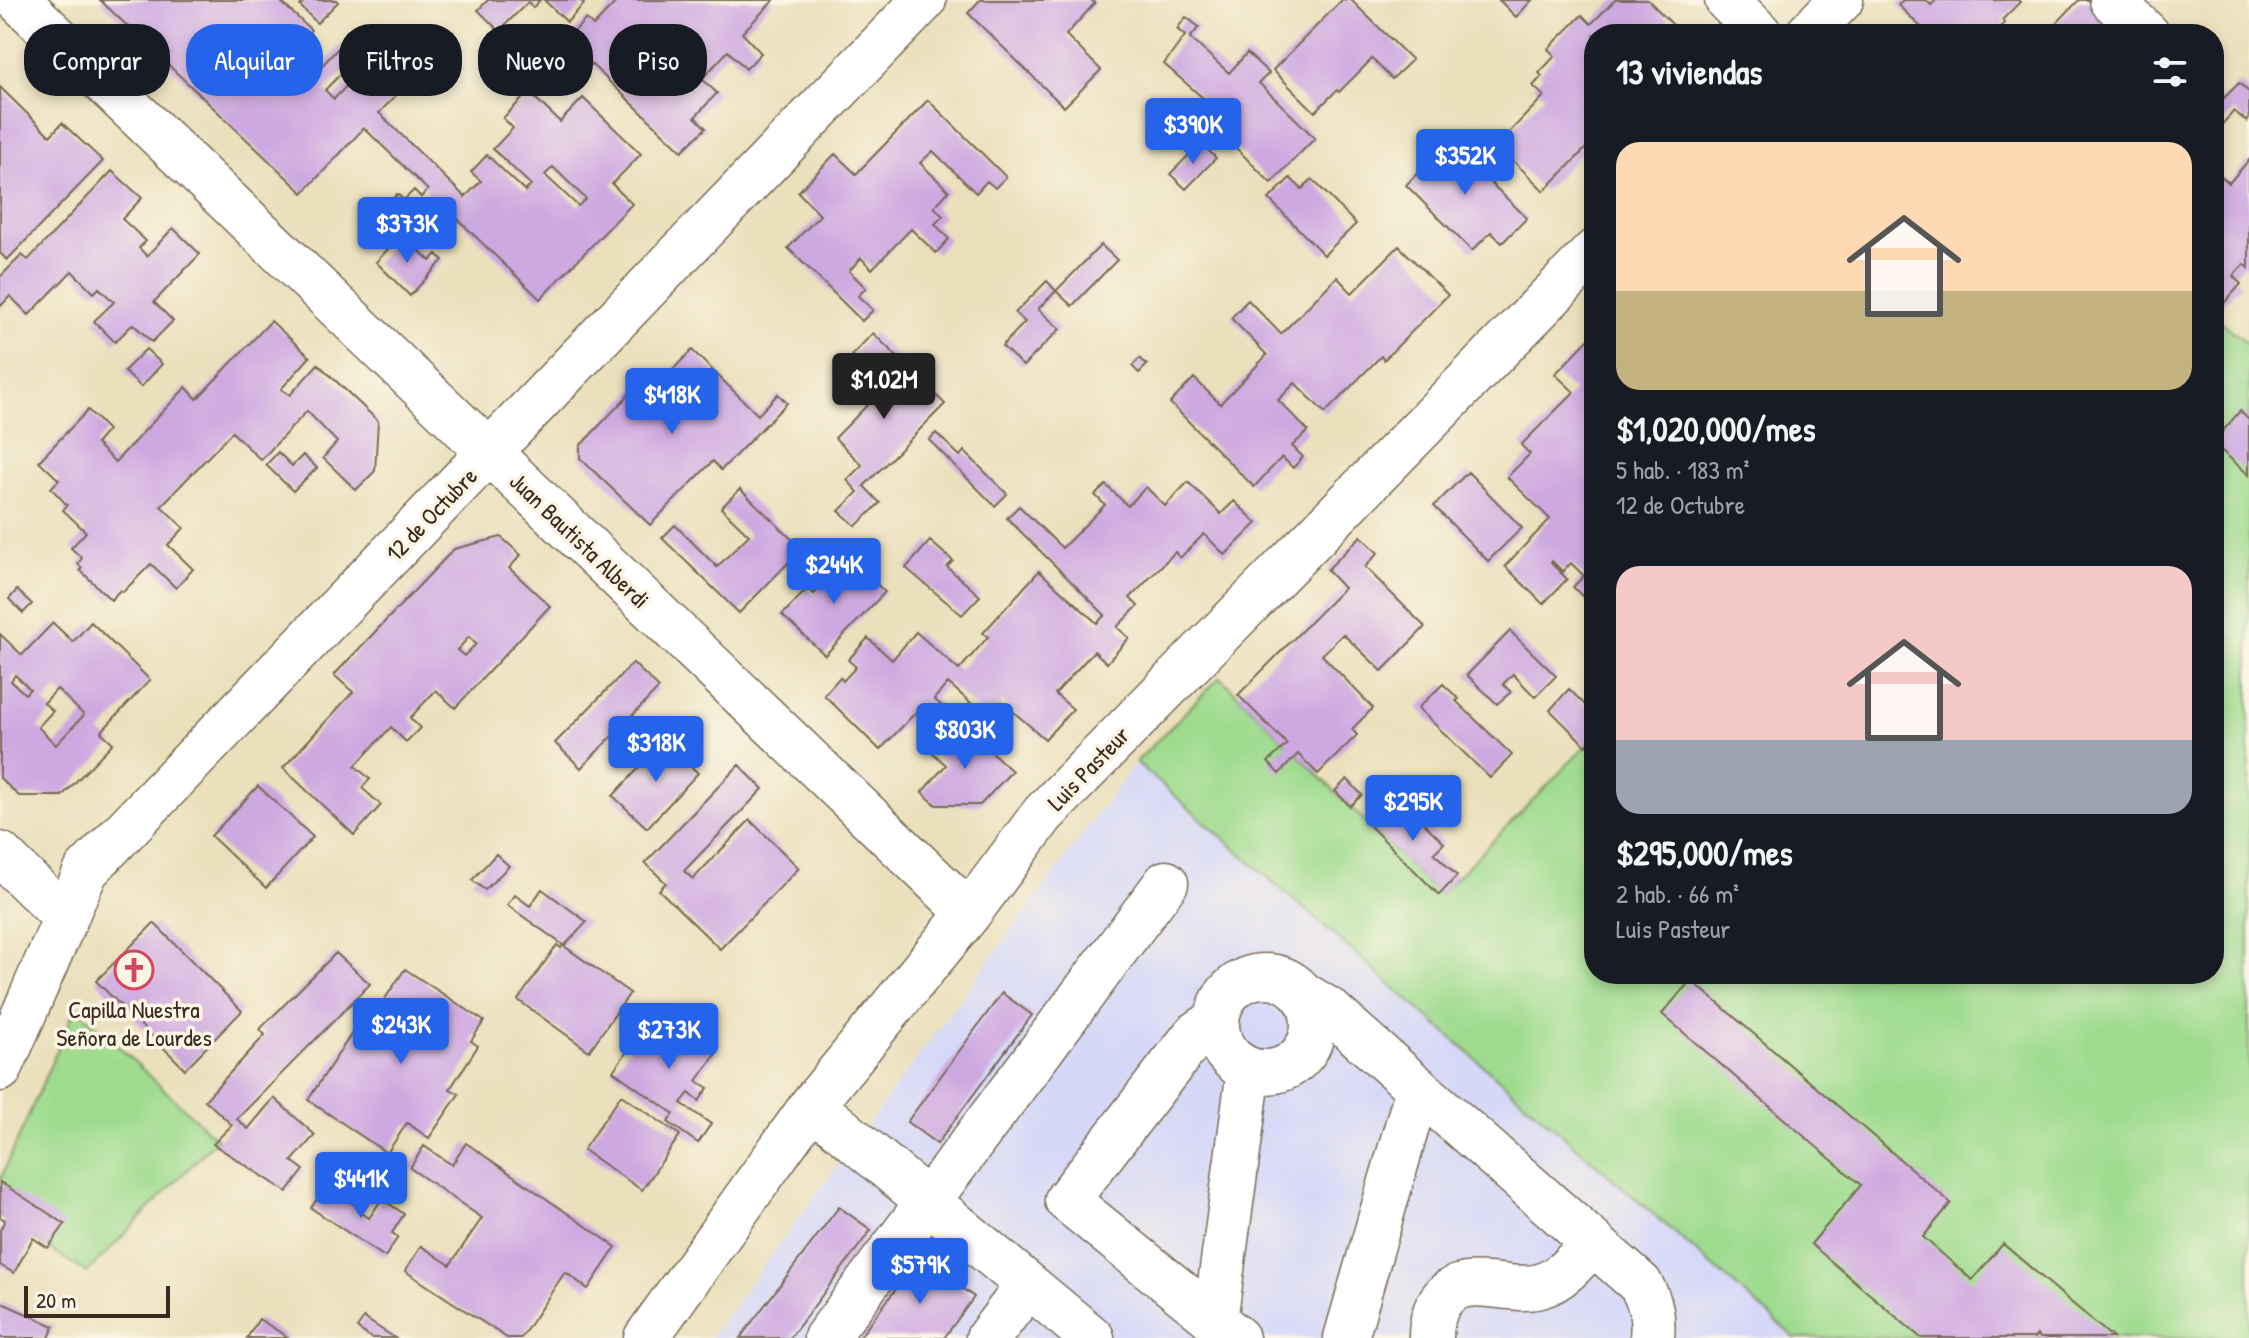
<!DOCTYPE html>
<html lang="es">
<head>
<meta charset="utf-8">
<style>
  :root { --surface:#171b24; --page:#20242c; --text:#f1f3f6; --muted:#9ea1a6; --accent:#2563eb }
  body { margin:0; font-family:"Patrick Hand",sans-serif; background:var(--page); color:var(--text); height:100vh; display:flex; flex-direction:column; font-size:30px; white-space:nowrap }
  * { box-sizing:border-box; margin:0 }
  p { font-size:26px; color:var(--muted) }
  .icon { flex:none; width:44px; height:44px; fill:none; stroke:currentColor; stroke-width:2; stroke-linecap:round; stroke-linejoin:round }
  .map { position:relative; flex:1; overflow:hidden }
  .sheet { position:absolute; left:1584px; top:24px; width:640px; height:960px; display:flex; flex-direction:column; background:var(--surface); border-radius:32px; box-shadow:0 4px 12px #0003 }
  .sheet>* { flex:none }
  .top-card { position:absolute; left:24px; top:24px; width:760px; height:72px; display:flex; gap:16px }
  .scale { position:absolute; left:24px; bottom:20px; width:146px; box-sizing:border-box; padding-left:8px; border:4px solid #3b2a1e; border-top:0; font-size:22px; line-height:28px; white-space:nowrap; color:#3b2a1e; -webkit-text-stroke:6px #fcf5e5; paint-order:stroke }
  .price { position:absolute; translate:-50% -68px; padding:0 18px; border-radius:8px; background:var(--accent); color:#fff; font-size:26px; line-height:52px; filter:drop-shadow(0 2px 4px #0008) }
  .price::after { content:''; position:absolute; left:50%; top:48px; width:24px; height:18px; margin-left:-12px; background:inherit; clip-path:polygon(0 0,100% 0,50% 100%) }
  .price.active { background:#222; color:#fff }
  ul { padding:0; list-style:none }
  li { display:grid; align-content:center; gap:16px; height:424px; padding:0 32px }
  li span { display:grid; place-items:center; height:248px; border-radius:24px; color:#555 }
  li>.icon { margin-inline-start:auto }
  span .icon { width:144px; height:144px; fill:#fffc; stroke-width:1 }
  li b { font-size:34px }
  h2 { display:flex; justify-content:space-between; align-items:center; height:96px; padding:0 32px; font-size:34px }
  .pill { padding:0 28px; border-radius:32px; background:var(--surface); box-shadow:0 4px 12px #0003; font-size:28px; line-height:72px }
  .pill.active { background:var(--accent); color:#fff }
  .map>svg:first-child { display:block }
</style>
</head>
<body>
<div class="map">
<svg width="2249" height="1338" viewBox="0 0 2249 1338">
  <rect width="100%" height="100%" fill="#fcf5e5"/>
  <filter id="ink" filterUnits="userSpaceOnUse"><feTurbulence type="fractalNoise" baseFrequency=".0125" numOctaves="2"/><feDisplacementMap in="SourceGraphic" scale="16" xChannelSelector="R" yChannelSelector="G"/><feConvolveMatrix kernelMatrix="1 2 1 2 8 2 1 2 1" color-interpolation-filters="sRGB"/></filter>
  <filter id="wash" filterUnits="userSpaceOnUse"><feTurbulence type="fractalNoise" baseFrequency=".006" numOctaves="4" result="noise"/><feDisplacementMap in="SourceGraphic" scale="32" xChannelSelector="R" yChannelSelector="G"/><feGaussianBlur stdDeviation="1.8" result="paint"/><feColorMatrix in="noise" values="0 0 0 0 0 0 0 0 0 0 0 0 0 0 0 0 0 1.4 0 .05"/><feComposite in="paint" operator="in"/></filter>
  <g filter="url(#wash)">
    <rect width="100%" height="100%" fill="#eae0bc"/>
    <path fill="#d6d8f8" d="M1136 762 1795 1338H710Z"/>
    <path fill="#9fdb8f" stroke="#6d8256" stroke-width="2" d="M2214 315 2249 345V1338H1795L1136 762 1220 677 1439 895 1594 738V974H2214Z
      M76 1007 217 1139 87 1273 0 1217V1180Z"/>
    <g id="blocks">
      <path fill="#cea9e1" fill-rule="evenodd" d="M100 0H279L311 30 272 71 284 83 294 72 306 83 341 45 355 59 325 90 334 99 375 56 396 76 417 56 426 64 379 113 465 197 481 181 471 172 487 155 525 191 531 185 493 149 513 128 503 118 529 92 560 122 583 98 641 154 612 184 632 204 540 299 441 203 426 219 412 206 401 218 387 205 397 194 404 200 414 190 421 197 428 190 364 128 303 193ZM553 167 586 199 578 206 545 175Z
        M305 0H337L338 2 317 23 300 6Z
        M488 0H540L533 8 528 2 499 31 478 10Z
        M544 0H580L584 4 567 22Z
        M618 0H774L742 33 761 53 746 69 728 51 702 79 717 93 695 117 706 128 682 151 566 40 586 19 593 26Z
        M980 0H1091L1095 3 1066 35 1101 70 1064 107 968 13Z
        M1342 0H1351L1412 60 1392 79 1372 59 1339 92 1337 90 1315 112 1273 70Z
        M1499 0H1532L1516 17Z
        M1615 0H1648L1682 34H1594V140L1544 191 1497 145 1544 96 1533 86 1542 76 1539 73 1555 56 1548 49 1582 15 1591 24Z
        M1903 0H1926L1931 5 1936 0H2018L2020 2 2002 20 2005 23 1997 31 2000 34H1928L1898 5Z
        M2079 0H2133L2122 34H2046Z
        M1186 17 1199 27 1190 38 1229 73 1247 53 1269 73 1259 83 1315 138 1271 183 1216 128 1226 118 1164 64 1185 36 1177 29Z
        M2239 83 2249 92V119L2247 122 2234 111 2218 129 2214 125V92L2222 100Z
        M0 87 50 136 62 123 103 161 7 260 0 253Z
        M928 100 1006 177 995 188 987 181 976 193 933 151 920 163 949 191 934 207 943 216 935 224 949 239 936 253 911 229 872 269 861 258 849 271 866 288 858 296 873 310 862 321 788 248 820 215 798 192 835 154 856 174Z
        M1454 135 1476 157 1470 163 1527 218 1502 243 1491 232 1472 251 1406 185Z
        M1201 143 1216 158 1186 189 1170 174Z
        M2249 160V268L2244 264 2233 276 2241 284 2218 310 2214 306V170L2229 183Z
        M112 171 142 198 122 219 146 241 139 248 147 256 173 228 200 254 154 302 173 321 152 342 133 324 115 342 94 321 114 302 99 288 94 293 72 271 29 315 10 296 0 307V277L22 255 28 260Z
        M1290 178 1302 189 1312 179 1356 224 1324 255 1269 199Z
        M402 234 430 261 437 254 443 260 410 296 376 262Z
        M1101 245 1117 260 1072 306 1056 291 1038 309 1060 329 1023 366 1002 346 1025 322 1015 313 1047 281 1056 291Z
        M1399 246 1448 295 1384 360 1381 356 1325 413 1295 383 1278 400 1308 431 1292 446 1303 457 1293 468 1282 457 1254 487 1170 403 1194 378 1220 404 1267 355 1231 318 1248 300 1281 334 1337 277 1352 293Z
        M271 321 310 357 281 389 290 395 318 364 378 421 375 471 356 490 323 458 337 442 307 411 261 460 232 432 161 506 184 528 168 545 193 569 176 588 151 564 123 592 120 590 111 600 80 570 82 568 78 564 82 558 71 548 86 532 63 510 67 505 51 488 59 480 39 461 88 410 108 430 96 444 115 462 186 387 197 399Z
        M873 333 945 404 864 486 880 503 856 526 839 511 858 492 847 480 862 465 835 438 885 387 852 355Z
        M1594 334V608L1573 587 1584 576 1571 563 1563 572 1552 561 1551 563 1567 579 1543 604 1505 566 1550 519 1507 477 1530 454 1521 445 1574 392 1555 374Z
        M146 349 162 364 141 387 124 371Z
        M692 350 758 415 778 394 787 403 721 470 713 461 650 525 580 458V446L637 386 647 396Z
        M1140 358 1147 365 1139 373 1132 366Z
        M2240 411 2249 420V475L2214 444V441Z
        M936 433 960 456 964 451 1007 494 995 506 929 440Z
        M278 452 292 466 303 455 317 468 293 491 266 465Z
        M1468 472 1522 528 1488 561 1434 506Z
        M1188 482 1221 514 1234 501 1257 523 1225 555 1204 534 1180 558 1175 552 1130 598 1138 606 1117 627 1129 638 1107 663 1094 651 1055 694 1073 709 1045 739 1002 702 988 718 948 683 934 699 941 705 927 720 917 711 880 750 824 695 840 677 843 681 856 667 848 660 868 638 892 660 916 632 959 670 988 637 983 633 1039 571 1097 623 1105 615 1007 518 1019 506 1062 548 1105 505 1095 495 1106 485 1128 506 1146 487 1165 506Z
        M740 489 802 549 739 613 662 538 675 525 717 567 749 535 721 508Z
        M1361 536 1378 553 1365 567 1425 627 1382 671 1343 634 1322 655 1373 708 1352 729 1357 735 1318 774 1298 754 1279 774 1268 762 1287 744 1238 695 1344 588 1327 570Z
        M501 537 521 555 509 568 550 606 455 708 436 690 410 718 420 728 406 742 391 727 355 766 370 779 362 788 381 805 354 835 283 768 353 692 334 675 454 549ZM469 637 476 644 464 656 457 650Z
        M930 541 953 561 947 567 980 596 962 615 906 568Z
        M848 557 885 592 825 655 782 615 808 588 814 594Z
        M17 590 32 604 23 613 9 599Z
        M91 622 150 680 101 732 113 743 62 796H19L0 778V634L22 655 53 623 73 642ZM15 675 30 689 25 694 11 681ZM57 689 84 715 56 745 38 727 53 711 44 703Z
        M1510 631 1556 676 1535 697 1513 674 1503 684 1511 692 1497 704 1467 675Z
        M633 663 659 688 581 768 555 743Z
        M1443 684 1459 699 1456 701 1512 755 1490 778 1418 708Z
        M1569 689 1594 714V738L1586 746 1550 710Z
        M959 722 1012 771 980 805H936L922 792 946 765 932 752Z
        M664 741 698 773 647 828 613 796Z
        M739 765 763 789 684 871 693 879 750 820 799 868 720 949 659 890 666 883 645 863Z
        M1347 779 1362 795 1350 806 1335 791Z
        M258 786 313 837 266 888 211 836Z
        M1396 796 1444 843 1434 853 1457 876 1439 895 1368 824Z
        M496 854 509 866 485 890 472 880Z
        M542 889 587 922 564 946 630 993 589 1051 518 1000 557 945 561 948 563 945 507 905 515 895 530 906Z
        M154 923 242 1011 185 1069 96 981Z
        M336 953 370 984 237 1119 248 1129 274 1098 315 1135 292 1161 304 1170 287 1192 213 1144 232 1125 205 1100 265 1035 260 1029Z
        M405 969 484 1021 471 1041 478 1046 450 1089 459 1094 429 1138 407 1123 387 1153 308 1100 356 1027 380 1043 391 1027 374 1015Z
        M1691 980 1951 1203 1923 1237 1972 1280 2003 1244 2113 1338H2040L2037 1335 2034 1338H1921L1811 1244 1861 1185 1662 1014Z
        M1002 993 1032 1015 937 1144 907 1122Z
        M656 1011 716 1054 697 1081 708 1088 699 1101 689 1093 681 1103 711 1124 698 1143 668 1122 674 1114 613 1071Z
        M621 1095 680 1135 642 1190 583 1150Z
        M466 1143 616 1247 588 1289 565 1272 521 1338H507L405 1271 421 1246 450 1265 482 1218 410 1168 424 1146 452 1165Z
        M0 1182 65 1224 48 1248 33 1238 14 1273 0 1265V1230L5 1220 0 1217Z
        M326 1186 363 1210 362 1213 369 1218 382 1199 404 1214 392 1233 398 1237 385 1257 311 1208Z
        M839 1207 871 1230 790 1338H740Z
        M920 1257 974 1297 944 1338H859Z
        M0 1302 54 1326 49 1338H0Z
        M364 1318 395 1338H371L357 1328Z
        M259 1319 289 1338H247Z"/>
    </g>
  </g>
  <g filter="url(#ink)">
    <use href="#blocks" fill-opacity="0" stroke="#786a55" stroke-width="2"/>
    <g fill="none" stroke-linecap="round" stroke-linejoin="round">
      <g stroke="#786a55" stroke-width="47">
        <path id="minor" d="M18 0 969 913
          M1727 0 1760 34
          M2112 0 2147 34
          M1808 34 1841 0
          M0 854 66 918
          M1217 1024a48 48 0 1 1 96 0a48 48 0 1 1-96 0Z
          M1306 996 1329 1010 1640 1284C1651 1302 1654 1317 1652 1338
          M1217 1020 1195 1035 1067 1200 1237 1338
          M0 1069 86 871 924 0
          M812 1105 1092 1338
          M1215 1321 1249 1070
          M646 1338 812 1105 969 913 1043 814 1594 252
          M826 1338 1166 883
          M988 1338 1028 1285
          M1346 1338 1418 1088
          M1431 1338C1431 1325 1433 1313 1440 1302 1462 1268 1508 1295 1540 1286 1563 1279 1578 1259 1593 1242"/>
      </g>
      <use href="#minor" stroke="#fff" stroke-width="44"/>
    </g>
  </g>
  <defs>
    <g id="church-ring" transform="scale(2)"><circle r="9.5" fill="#fcf5e5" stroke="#d1495b" stroke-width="1.5"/><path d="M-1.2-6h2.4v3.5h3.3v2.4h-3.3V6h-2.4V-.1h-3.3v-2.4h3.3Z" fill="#d1495b"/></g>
  </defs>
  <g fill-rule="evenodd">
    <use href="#church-ring" x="134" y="970"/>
  </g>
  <g text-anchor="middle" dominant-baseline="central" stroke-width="7" stroke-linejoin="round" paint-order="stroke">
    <g font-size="24" fill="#3b2a1e" stroke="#fcf5e5">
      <text transform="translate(431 514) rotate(-46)">12 de Octubre</text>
      <text transform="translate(580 540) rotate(44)">Juan Bautista Alberdi</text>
      <text transform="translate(1088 768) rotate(-46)">Luis Pasteur</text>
    </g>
    <g font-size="24" fill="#3b2a1e" stroke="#fcf5e5">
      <text x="134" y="1009">Capilla Nuestra<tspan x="134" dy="28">Señora de Lourdes</tspan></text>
    </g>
  </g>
</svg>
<div class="scale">20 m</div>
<b class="price" style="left:1193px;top:166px">$390K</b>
<b class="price" style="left:1465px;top:197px">$352K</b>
<b class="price" style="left:407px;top:265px">$373K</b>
<b class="price active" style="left:884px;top:421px">$1.02M</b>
<b class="price" style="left:672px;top:436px">$418K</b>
<b class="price" style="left:834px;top:606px">$244K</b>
<b class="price" style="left:965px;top:771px">$803K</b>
<b class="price" style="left:656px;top:784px">$318K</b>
<b class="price" style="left:1413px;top:843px">$295K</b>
<b class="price" style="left:401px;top:1066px">$243K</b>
<b class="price" style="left:669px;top:1071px">$273K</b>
<b class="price" style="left:361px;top:1220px">$441K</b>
<b class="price" style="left:920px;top:1306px">$579K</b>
<div class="top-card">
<a class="pill">Comprar</a>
<a class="pill active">Alquilar</a>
<a class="pill">Filtros</a>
<a class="pill">Nuevo</a>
<a class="pill">Piso</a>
</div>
<section class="sheet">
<h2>13 viviendas<svg class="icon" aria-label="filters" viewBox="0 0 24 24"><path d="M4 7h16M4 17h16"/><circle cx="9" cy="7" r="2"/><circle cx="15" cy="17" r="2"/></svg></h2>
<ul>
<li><span style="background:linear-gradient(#ffd9b3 60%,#c2b280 0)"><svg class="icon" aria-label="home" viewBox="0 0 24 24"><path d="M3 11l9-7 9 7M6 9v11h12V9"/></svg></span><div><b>$1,020,000/mes</b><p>5 hab. · 183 m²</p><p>12 de Octubre</p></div></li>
<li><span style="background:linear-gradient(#f6c9c9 70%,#9aa5b1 0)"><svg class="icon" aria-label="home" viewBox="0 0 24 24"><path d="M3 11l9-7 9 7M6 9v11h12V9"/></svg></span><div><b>$295,000/mes</b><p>2 hab. · 66 m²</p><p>Luis Pasteur</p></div></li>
</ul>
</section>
</div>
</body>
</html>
